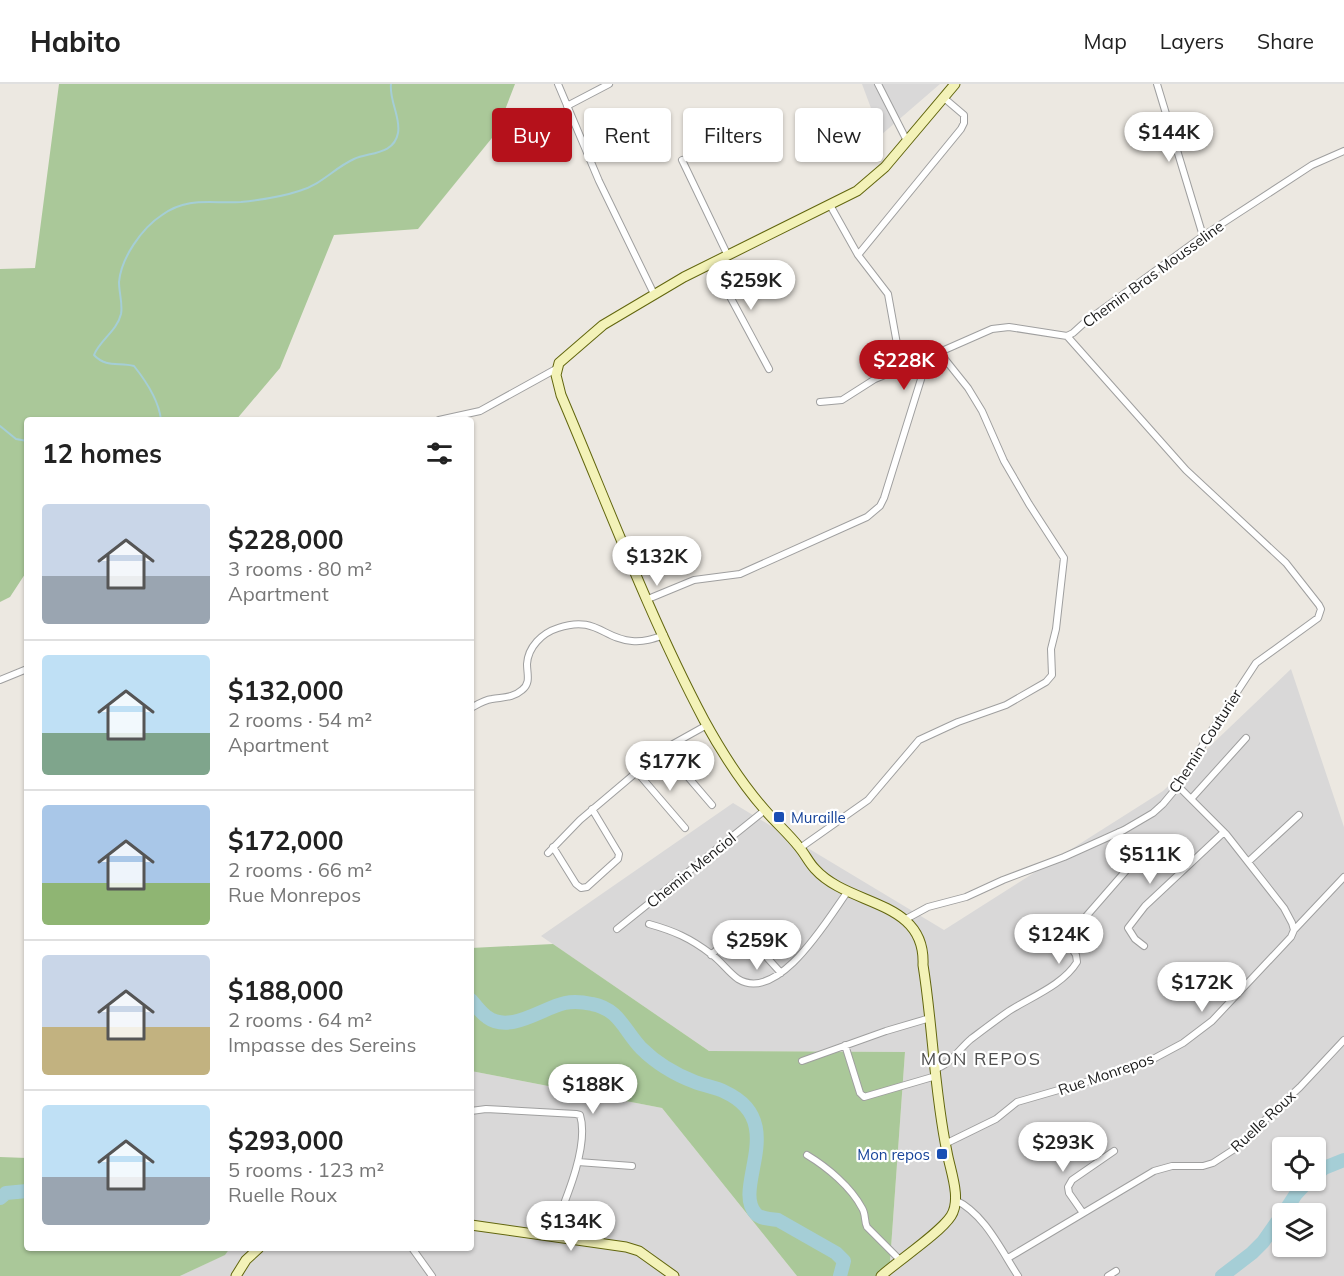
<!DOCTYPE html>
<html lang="en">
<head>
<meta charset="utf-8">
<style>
  :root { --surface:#fff; --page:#f2f2f2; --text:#222; --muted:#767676; --line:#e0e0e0; --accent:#b5111b }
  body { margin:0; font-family:Mulish,sans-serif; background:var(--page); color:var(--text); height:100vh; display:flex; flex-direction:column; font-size:22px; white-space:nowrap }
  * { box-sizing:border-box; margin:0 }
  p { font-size:20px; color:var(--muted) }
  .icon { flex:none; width:33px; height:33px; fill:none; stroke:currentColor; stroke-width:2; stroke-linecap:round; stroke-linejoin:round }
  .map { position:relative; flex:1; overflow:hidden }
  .drawer { position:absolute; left:24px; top:333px; width:450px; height:834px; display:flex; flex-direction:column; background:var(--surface); border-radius:6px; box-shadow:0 2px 4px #0004 }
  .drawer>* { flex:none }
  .hud { position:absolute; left:492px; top:24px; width:570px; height:54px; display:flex; gap:12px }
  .controls { position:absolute; left:1272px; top:1053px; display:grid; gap:12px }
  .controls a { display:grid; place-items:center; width:54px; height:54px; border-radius:6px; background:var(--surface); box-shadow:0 2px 4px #0004; font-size:30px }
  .price { position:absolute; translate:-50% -51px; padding:0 14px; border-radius:21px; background:#fff; color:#222; font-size:20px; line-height:39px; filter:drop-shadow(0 2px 3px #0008) }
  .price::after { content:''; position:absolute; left:50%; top:36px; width:18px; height:14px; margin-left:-9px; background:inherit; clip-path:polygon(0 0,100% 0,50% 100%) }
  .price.active { background:var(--accent); color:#fff }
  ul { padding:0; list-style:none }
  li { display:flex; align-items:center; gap:18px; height:150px; padding:0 18px }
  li+li { border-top:2px solid var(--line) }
  li span { display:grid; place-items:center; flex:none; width:168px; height:120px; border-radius:6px; color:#555 }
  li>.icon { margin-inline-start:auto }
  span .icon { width:72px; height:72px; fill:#fffc; stroke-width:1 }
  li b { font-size:26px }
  h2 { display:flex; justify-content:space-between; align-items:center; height:72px; padding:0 18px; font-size:26px }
  .tag { padding:0 21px; border-radius:6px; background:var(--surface); box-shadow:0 2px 4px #0004; font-size:21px; line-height:54px }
  .tag.active { background:var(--accent); color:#fff }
  header { display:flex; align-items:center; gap:36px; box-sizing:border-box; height:84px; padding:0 30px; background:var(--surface); border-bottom:2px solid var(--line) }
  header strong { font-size:28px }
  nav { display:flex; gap:33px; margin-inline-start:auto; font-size:21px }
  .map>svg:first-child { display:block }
</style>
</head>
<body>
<header>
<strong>Habito</strong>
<nav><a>Map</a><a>Layers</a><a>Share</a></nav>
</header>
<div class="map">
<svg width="1344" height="1192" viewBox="0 0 1344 1192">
  <rect width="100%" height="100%" fill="#ece8e1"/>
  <path fill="#d9d8d8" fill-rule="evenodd" d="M862 0H940L881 51Z
    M1291 585 1344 743V1192H889L905 968 709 967 541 852 733 719 944 846 1163 707ZM1282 1064H1316V1096H1282ZM1282 1130H1316V1162H1282Z
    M471 987 662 1024 797 1192H180L224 1171 230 1164H471Z"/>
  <path fill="#aac899" d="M59 0H515L496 49 418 145 334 151 280 284 236 336H27V487L10 513 0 518V185L35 184Z
    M553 860 709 967 905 968 889 1192H797L662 1024 471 987V864Z
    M0 1073 27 1074V1164H230L225 1171 180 1192H0Z"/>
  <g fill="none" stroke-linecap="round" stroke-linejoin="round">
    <path stroke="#a5ced6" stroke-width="2" d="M161 336C159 317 146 297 134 282 119 278 106 284 94 271 100 256 117 247 121 230 123 220 119 209 119 198 121 174 142 144 162 131 188 112 212 120 241 118 260 116 281 113 299 107 321 101 334 84 354 75 369 68 394 71 398 49 401 33 389 17 391 0
      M0 342 16 355 27 357"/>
    <path stroke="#a5ced6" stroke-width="14" d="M471 916C476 922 481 929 487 933 510 950 542 924 565 919 574 917 583 918 592 920 619 925 624 946 641 964 657 980 674 990 695 998 705 1002 716 1003 725 1008 790 1038 731 1104 756 1130 761 1135 771 1135 778 1136L836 1169 844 1177 840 1192
      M1316 1091 1324 1084 1344 1076
      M0 1114 6 1109 27 1107
      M1283 1130 1296 1110 1309 1096
      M1222 1192 1252 1169 1263 1158 1282 1131"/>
    <g stroke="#9f9f9f" stroke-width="8">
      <path id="street" d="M558 0 599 97 654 210
        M878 0 907 57
        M1157 0 1203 152
        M567 22 609 0
        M682 76 728 172
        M858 171 961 45 964 39V31L944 14
        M712 179 769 285
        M820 318 842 316 875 295 897 286 901 282 888 210 858 171 830 121
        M439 336 480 327 556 285
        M648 515 694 496 740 490 867 433 880 422 884 414 922 292 942 267 992 245 1009 243 1067 252 1073 249 1084 239 1203 152 1312 81 1344 67
        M0 596 27 585
        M471 624C478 620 484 616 492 615 503 613 513 614 522 606 531 599 527 590 527 580 528 563 542 549 558 544 596 531 603 555 632 557 644 558 653 555 664 551
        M664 665 712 721
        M636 687 685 744
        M1191 715 1246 654
        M553 763 576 800 581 804 587 803 618 775 619 770 592 725
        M800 764 868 716 919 656 958 638 1006 621 1046 598 1052 591 1051 565 1056 545 1064 474 1029 420 1004 377 982 327 968 304 940 269
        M548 769 580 736 664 665 707 641
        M1248 778 1299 731
        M906 835 928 823 966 813 1003 796 1064 773 1124 746 1153 729 1163 720 1178 702 1210 649 1256 579 1318 534 1321 525 1319 521 1286 479 1186 386 1067 252
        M649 840C674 847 690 854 711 870 721 877 728 888 738 895 779 920 829 833 848 807
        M617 845 765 726
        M1294 846 1344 793
        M1144 862 1135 855 1128 844 1145 822 1224 748
        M711 871 738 847 742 846 781 889
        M845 961 860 1009 864 1013 936 992
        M802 977 886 947 930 934
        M935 985C950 981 959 965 971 955 983 946 996 936 1009 927 1031 913 1063 901 1077 878L1076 871 1067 857 1069 852 1130 782 1131 775 1119 748
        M471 1027 486 1025 576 1030 580 1031C590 1063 563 1122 551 1152
        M945 1060 996 1035 1017 1018 1100 994 1155 974 1183 959 1212 937 1291 853 1294 846 1292 839 1284 824 1226 750 1178 702
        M807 1071C827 1083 851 1103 862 1124 866 1130 864 1137 867 1143L900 1176
        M578 1078 632 1082
        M955 1116C984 1129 1001 1166 1018 1192
        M1083 1129 1069 1109 1068 1103 1072 1096 1114 1067
        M412 1164 432 1192
        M1008 1174 1154 1087 1172 1082H1203L1213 1079 1233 1066 1300 1003 1344 956
        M1108 1192 1116 1187"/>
    </g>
    <g stroke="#62660e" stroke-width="11">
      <path id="secondary" d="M471 1141 626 1163 639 1167 674 1192
        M236 1192 246 1176 259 1164
        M881 1192C899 1176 940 1149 951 1132 962 1115 950 1086 947 1068 934 1007 933 943 923 881 926 815 849 823 815 785 809 779 805 770 799 763 789 750 776 739 765 726 742 700 721 667 704 636 649 532 607 419 561 311L556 291 559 279 603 241 684 193 857 107 885 83 955 0"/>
    </g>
    <use href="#street" stroke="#fff" stroke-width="6"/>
    <use href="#secondary" stroke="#f3f2b8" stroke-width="9"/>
  </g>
  <g fill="#1a4fb4" stroke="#fff" stroke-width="2">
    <rect x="773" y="727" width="12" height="12" rx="3"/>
    <rect x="936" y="1064" width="12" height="12" rx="3"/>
  </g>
  <g text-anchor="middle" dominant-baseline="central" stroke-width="4.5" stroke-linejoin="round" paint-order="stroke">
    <g font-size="15" fill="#1b1b1b" stroke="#fff">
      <text transform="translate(1153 190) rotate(-36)">Chemin Bras Mousseline</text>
      <text transform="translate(1205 657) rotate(-57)">Chemin Couturier</text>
      <text transform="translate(691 786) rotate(-39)">Chemin Menciol</text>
      <text transform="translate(1106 990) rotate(-19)">Rue Monrepos</text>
      <text transform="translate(1263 1037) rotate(-43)">Ruelle Roux</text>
    </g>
    <g font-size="15" fill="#164399" stroke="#fff" text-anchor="start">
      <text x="791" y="733">Muraille</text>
      <text x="930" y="1070" text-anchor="end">Mon repos</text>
    </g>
    <g font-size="18" letter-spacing="1.5" fill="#4e4e4e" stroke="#fff">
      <text x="981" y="974">MON REPOS</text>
    </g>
  </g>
</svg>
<div class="controls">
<a><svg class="icon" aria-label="locate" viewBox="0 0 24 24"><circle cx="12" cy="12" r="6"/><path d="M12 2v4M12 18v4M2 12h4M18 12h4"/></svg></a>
<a><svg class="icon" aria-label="layers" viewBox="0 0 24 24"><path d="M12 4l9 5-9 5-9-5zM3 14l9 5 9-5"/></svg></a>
</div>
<b class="price" style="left:1169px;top:79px">$144K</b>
<b class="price" style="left:751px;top:227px">$259K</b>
<b class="price active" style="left:904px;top:307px">$228K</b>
<b class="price" style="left:657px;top:503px">$132K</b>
<b class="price" style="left:670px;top:708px">$177K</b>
<b class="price" style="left:1150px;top:801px">$511K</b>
<b class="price" style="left:1059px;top:881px">$124K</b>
<b class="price" style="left:757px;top:887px">$259K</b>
<b class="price" style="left:1202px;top:929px">$172K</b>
<b class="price" style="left:593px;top:1031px">$188K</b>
<b class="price" style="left:1063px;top:1089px">$293K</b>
<b class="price" style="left:571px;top:1168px">$134K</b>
<div class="hud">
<a class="tag active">Buy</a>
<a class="tag">Rent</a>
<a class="tag">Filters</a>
<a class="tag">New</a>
</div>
<section class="drawer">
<h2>12 homes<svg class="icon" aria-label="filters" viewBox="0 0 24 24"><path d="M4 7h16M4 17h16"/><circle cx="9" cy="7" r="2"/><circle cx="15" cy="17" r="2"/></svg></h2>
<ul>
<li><span style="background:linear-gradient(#c9d6e8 60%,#9aa5b1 0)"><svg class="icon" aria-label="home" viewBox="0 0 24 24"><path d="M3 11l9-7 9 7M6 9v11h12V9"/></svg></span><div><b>$228,000</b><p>3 rooms · 80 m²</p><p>Apartment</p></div></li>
<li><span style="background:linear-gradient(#bfe0f5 65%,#7fa58c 0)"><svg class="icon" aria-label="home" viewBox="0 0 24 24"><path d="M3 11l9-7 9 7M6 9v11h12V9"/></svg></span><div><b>$132,000</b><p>2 rooms · 54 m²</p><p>Apartment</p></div></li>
<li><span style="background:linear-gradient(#a9c7e8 65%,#8fb573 0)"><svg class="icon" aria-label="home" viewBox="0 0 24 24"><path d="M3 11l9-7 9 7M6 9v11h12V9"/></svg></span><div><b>$172,000</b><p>2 rooms · 66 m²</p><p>Rue Monrepos</p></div></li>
<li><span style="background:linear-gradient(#c9d6e8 60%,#c2b280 0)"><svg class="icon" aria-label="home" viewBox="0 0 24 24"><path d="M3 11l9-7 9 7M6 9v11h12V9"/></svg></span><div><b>$188,000</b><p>2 rooms · 64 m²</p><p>Impasse des Sereins</p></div></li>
<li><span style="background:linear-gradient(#bfe0f5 60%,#9aa5b1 0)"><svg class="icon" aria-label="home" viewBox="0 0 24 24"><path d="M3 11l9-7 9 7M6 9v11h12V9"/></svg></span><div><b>$293,000</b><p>5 rooms · 123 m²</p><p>Ruelle Roux</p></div></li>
</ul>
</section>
</div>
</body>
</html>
